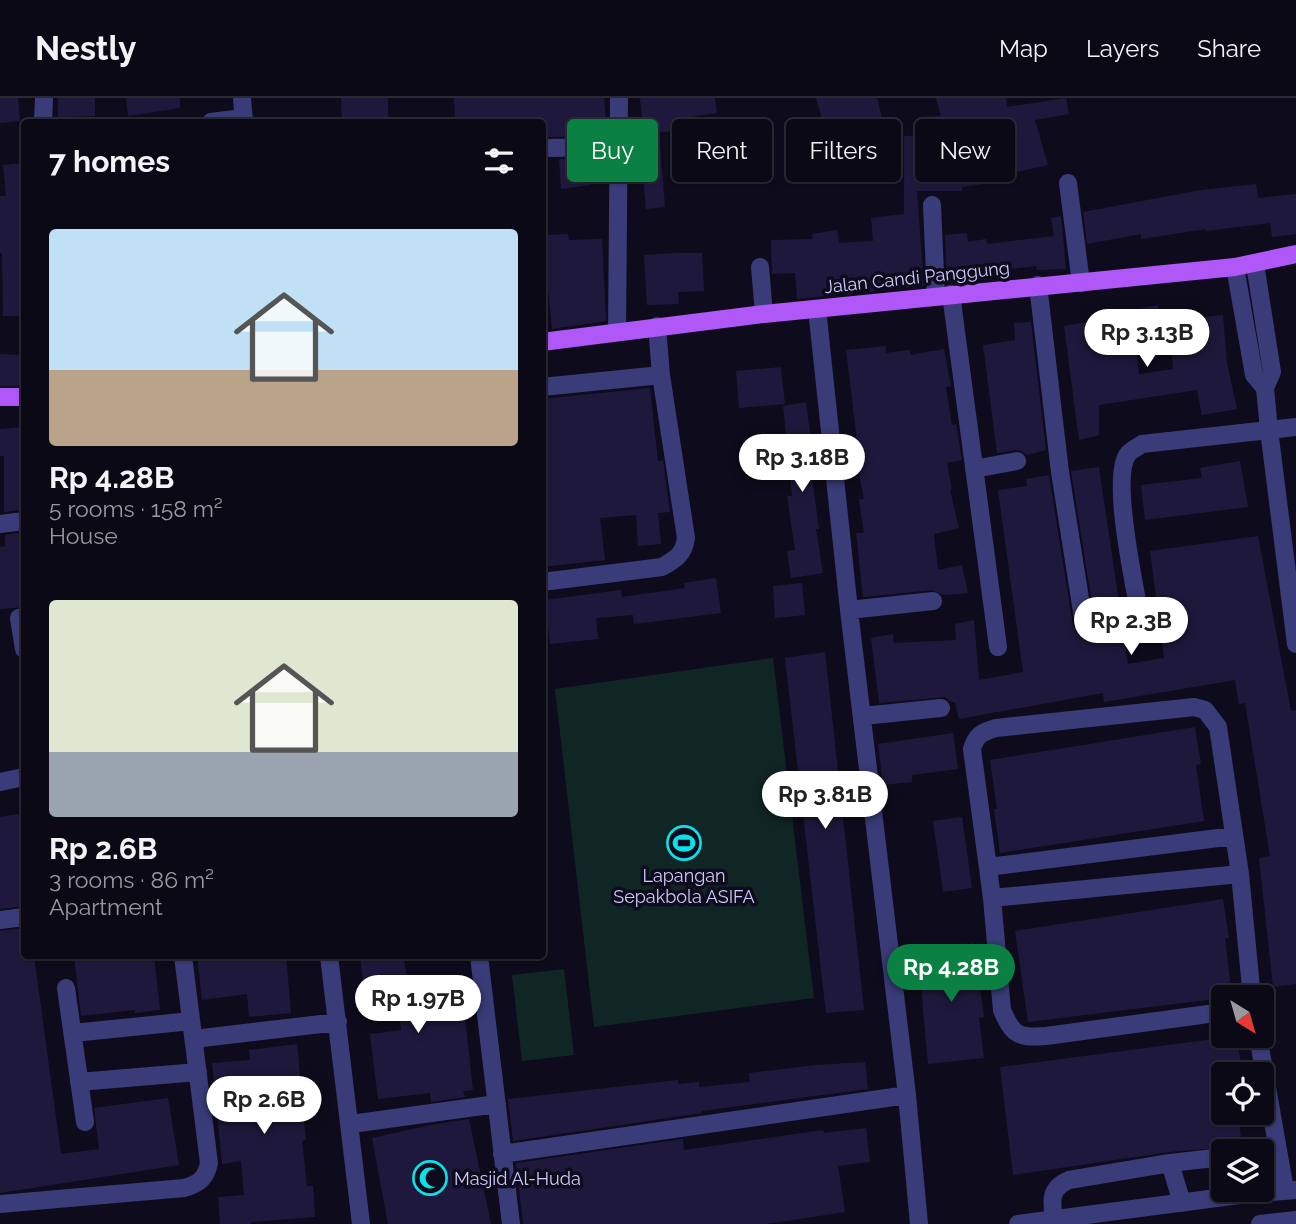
<!DOCTYPE html>
<html lang="en">
<head>
<meta charset="utf-8">
<style>
  :root { --surface:#0a0915; --page:#181722; --text:#f1f3f6; --muted:#999aa0; --line:#2a2a34; --accent:#0b8043 }
  body { margin:0; font-family:Raleway,sans-serif; background:var(--page); color:var(--text); height:100vh; display:flex; flex-direction:column; font-size:26px; white-space:nowrap }
  * { box-sizing:border-box; margin:0 }
  p { font-size:23px; color:var(--muted) }
  .icon { flex:none; width:38px; height:38px; fill:none; stroke:currentColor; stroke-width:2; stroke-linecap:round; stroke-linejoin:round }
  .map { position:relative; flex:1; overflow:hidden }
  .drawer { position:absolute; left:21px; top:21px; width:525px; height:840px; display:flex; flex-direction:column; background:var(--surface); border-radius:7px; box-shadow:0 2px 5px #0004,0 0 0 2px var(--line) }
  .drawer>* { flex:none }
  .banner { position:absolute; left:567px; top:21px; width:623px; height:63px; display:flex; gap:14px }
  .needle { width:46px; rotate:143deg }
  .controls { position:absolute; left:1211px; top:887px; display:grid; gap:14px }
  .controls a { display:grid; place-items:center; width:63px; height:63px; border-radius:7px; background:var(--surface); box-shadow:0 2px 5px #0004,0 0 0 2px var(--line); font-size:35px }
  .price { position:absolute; translate:-50% -60px; padding:0 16px; border-radius:24px; background:#fff; color:#222; font-size:23px; line-height:46px; filter:drop-shadow(0 2px 4px #0008) }
  .price::after { content:''; position:absolute; left:50%; top:42px; width:21px; height:16px; margin-left:-10px; background:inherit; clip-path:polygon(0 0,100% 0,50% 100%) }
  .price.selected { background:var(--accent); color:#fff }
  ul { padding:0; list-style:none }
  li { display:grid; align-content:center; gap:14px; height:371px; padding:0 28px }
  li span { display:grid; place-items:center; height:217px; border-radius:7px; color:#555 }
  li>.icon { margin-inline-start:auto }
  span .icon { width:126px; height:126px; fill:#fffc; stroke-width:1 }
  li b { font-size:30px }
  h2 { display:flex; justify-content:space-between; align-items:center; height:84px; padding:0 28px; font-size:30px }
  .pill { padding:0 24px; border-radius:7px; background:var(--surface); box-shadow:0 2px 5px #0004,0 0 0 2px var(--line); font-size:24px; line-height:63px }
  .pill.selected { background:var(--accent); color:#fff }
  header { display:flex; align-items:center; gap:42px; box-sizing:border-box; height:98px; padding:0 35px; background:var(--surface); border-bottom:2px solid var(--line) }
  header strong { font-size:33px }
  nav { display:flex; gap:38px; margin-inline-start:auto; font-size:24px }
  .map>svg:first-child { display:block }
</style>
</head>
<body>
<header>
<strong>Nestly</strong>
<nav><a>Map</a><a>Layers</a><a>Share</a></nav>
</header>
<div class="map">
<svg width="1296" height="1126" viewBox="0 0 1296 1126">
  <rect width="100%" height="100%" fill="#0e0c1c"/>
  <path fill="#102624" d="M773 560 814 900 594 929 555 591Z
    M564 871 574 957 522 963 512 877Z"/>
  <path fill="#1e193c" fill-rule="evenodd" d="M0 0H18L20 23 0 25Z
    M58 0H95V18L58 19Z
    M126 0H180V10L128 18Z
    M341 0H388V24H342Z
    M454 0H604L607 38 545 39 542 24H455Z
    M640 0H715L717 15 683 20V33L659 34 665 109 646 111 638 22 642 21Z
    M816 0H877L889 48 833 46 834 31 826 34Z
    M936 0H1006L1007 9 1066 0 1069 16 1035 22 1048 67 991 80V85L962 89V93H917L924 188 797 201 795 175 772 176 771 142 813 141 812 136 837 132 839 145 873 143 871 120 904 116V38H920L919 19 941 18Z
    M559 61H590V87L561 91Z
    M24 65V218H3L2 155H0V98H6L3 67Z
    M1256 86 1258 100 1296 96V136L1272 139 1270 125 1206 133V131L1141 141V136L1087 146 1083 114 1201 92Z
    M1061 118 1066 171 1037 172 1036 168 991 173 992 181 947 186 945 137 967 135 968 144 986 141 987 146 1054 138 1051 120Z
    M568 136 569 142 602 141 606 223 552 231 547 180V137Z
    M676 155H702L704 193 678 194 679 206 647 207 644 157Z
    M1158 207 1163 229 1143 233 1138 211Z
    M1223 217 1227 265 1237 311 1202 317 1197 292 1099 307V337L1079 342 1064 228 1086 224 1088 234 1135 229 1139 276 1173 271 1169 223Z
    M1031 224 1046 352 1027 357 1021 353 1016 352 997 355 983 247 1015 242 1014 225Z
    M886 248V255L910 252V257L944 251 951 288 946 289 952 327 956 326 962 362 947 365 952 391 950 392 959 430 934 436 938 472 962 467 968 495 943 497 932 492 863 499 856 435H864L859 402 864 401 854 352 858 351 846 252Z
    M0 256 21 257 20 288H0Z
    M781 269 785 306 739 310 736 273Z
    M650 290 658 363 663 362 670 414 658 415 661 446 638 448 636 417 600 420 605 462 542 469V301Z
    M806 304 814 364 810 365 819 431H816L823 475 791 480 787 453 795 452 787 398H792L783 308Z
    M24 329V412L4 414V358H0V331Z
    M1240 363 1248 409 1145 422 1141 387 1202 380 1200 370Z
    M1099 369 1128 566 1164 560 1150 453 1258 438 1291 613 1296 612V886L1273 889 1259 760 1270 758 1245 605 1239 606 1235 582 1104 604 1103 595 959 621 955 604H951L945 599 879 605 871 540 893 536 894 545 956 542 955 526 974 522 979 582 1023 574 998 392 1027 388 1026 381 1049 377 1073 528 1081 537 1092 534 1095 524 1071 373Z
    M24 434V509L0 511V449L5 448V437Z
    M716 480 721 515 634 526 633 517 596 520 598 541 550 546 545 502 621 492 622 499 685 490 684 485Z
    M802 485 805 517 775 520 773 488Z
    M825 554 864 912 826 915 785 560Z
    M1195 629 1201 666 1196 667 1204 723 1000 755 994 711H997L990 662Z
    M953 635 958 671 912 677V684L883 687 878 646Z
    M24 715V808L0 811V719Z
    M962 719 972 790 943 794 933 723Z
    M1223 801 1229 840H1225L1232 899 1028 924 1015 833Z
    M24 830V858H34L61 1056 99 1051 94 1010 168 1000 179 1067 0 1095V833Z
    M974 845 984 919 979 920 984 960 928 966 921 890 914 891 912 875 920 874 919 855Z
    M74 858H154L160 912 135 915V912L81 918Z
    M197 858H286L291 915 249 919 247 896 202 902Z
    M360 858H403L409 891 461 884 473 992 463 993 465 999 431 1004 430 995 378 1001 370 936 401 932 398 902 366 906Z
    M1237 938 1242 976H1223V1015H1238L1242 1048 1169 1054 1013 1077 1000 969Z
    M297 946 306 1042 302 1043 307 1088H313L315 1119 251 1124V1126H220L218 1099 244 1097 241 1063 222 1066 212 965 250 962 249 952ZM275 981 278 1019 241 1024 238 986Z
    M865 964 868 991 702 1013V1015L513 1043 508 1001 678 982V986L699 984V989L750 984 749 975 816 967Z
    M469 1021 491 1126H388L372 1040 430 1027Z
    M866 1030 870 1064 838 1068 845 1114 767 1126H523L516 1065 683 1041 684 1052 823 1032 824 1035Z"/>
  <g fill="none" stroke-linecap="round" stroke-linejoin="round">
    <path stroke="#3a3c79" stroke-width="18" d="M242 0 244 24
      M43 24 44 0
      M211 24 243 20
      M542 50 618 49
      M1068 85 1081 185
      M932 107 936 198
      M1255 166 1272 274 1265 290 1269 332 1296 546
      M760 169 764 216
      M1235 169 1254 277 1265 290
      M1038 187 1060 374 1084 526
      M951 196 998 549
      M817 211 849 512 907 997 919 1126
      M617 234 619 0
      M542 289 661 277
      M974 371 1017 363
      M0 426 24 423
      M542 484 662 469C676 461 684 456 686 440L661 277 657 228
      M1138 508C1133 479 1111 378 1128 356 1131 352 1138 349 1142 346L1296 329
      M849 512 933 503
      M19 520 24 551
      M863 618 941 610
      M0 684 24 679
      M988 769 1234 738
      M992 800 1240 776
      M0 822 24 819
      M329 858 361 1126
      M479 858 511 1126
      M66 890 85 1024
      M1223 914 1046 938C1019 940 1013 938 1002 912L992 800 972 651C976 637 982 634 996 630L1194 609 1205 612 1218 629 1240 776 1252 900
      M73 935 191 923
      M1258 938 1285 1092
      M194 941 338 924
      M79 984 198 974
      M351 1026 497 1006
      M502 1056 907 997
      M1170 1065 1182 1105
      M0 1106 184 1090C199 1086 206 1080 209 1065L183 858
      M1054 1120C1051 1102 1050 1090 1069 1082L1170 1065 1223 1059
      M1018 1126 1247 1096 1296 1092
      M1260 1126 1296 1122"/>
    <path stroke="#b057f7" stroke-width="18" d="M542 244 764 216 1235 169 1296 156
      M0 299H24"/>
  </g>
  <defs>
    <g id="stadium-ring" transform="scale(1.75)"><circle r="9.5" fill="#0e0c1c" stroke="#0be1e8" stroke-width="1.5"/><path d="M0-5a6.5 5 0 1 0 0 10a6.5 5 0 1 0 0-10ZM-3.5-1.8h7v3.6h-7Z" fill="#0be1e8"/></g>
    <g id="mosque-ring" transform="scale(1.75)"><circle r="9.5" fill="#0e0c1c" stroke="#0be1e8" stroke-width="1.5"/><path d="M3.5-4.9A6 6 0 1 0 3.5 4.9A5 5 0 1 1 3.5-4.9Z" fill="#0be1e8"/></g>
  </defs>
  <g fill-rule="evenodd">
    <use href="#stadium-ring" x="684" y="745"/>
    <use href="#mosque-ring" x="430" y="1080"/>
  </g>
  <g text-anchor="middle" dominant-baseline="central" stroke-width="7" stroke-linejoin="round" paint-order="stroke">
    <g font-size="18" fill="#cdcafc" stroke="#0e0c1c">
      <text transform="translate(917 179) rotate(-6)">Jalan Candi Panggung</text>
    </g>
    <g font-size="18" fill="#cdcafc" stroke="#0e0c1c">
      <text x="684" y="777">Lapangan<tspan x="684" dy="21">Sepakbola ASIFA</tspan></text>
      <text x="454" y="1080" text-anchor="start">Masjid Al-Huda</text>
    </g>
  </g>
</svg>
<div class="controls">
<a><svg class="needle" viewBox="-14 -14 28 28"><path d="M0-13l5 13h-10z" fill="#e53935"/><path d="M0 13l5-13h-10z" fill="#999aa0"/></svg></a>
<a><svg class="icon" aria-label="locate" viewBox="0 0 24 24"><circle cx="12" cy="12" r="6"/><path d="M12 2v4M12 18v4M2 12h4M18 12h4"/></svg></a>
<a><svg class="icon" aria-label="layers" viewBox="0 0 24 24"><path d="M12 4l9 5-9 5-9-5zM3 14l9 5 9-5"/></svg></a>
</div>
<b class="price" style="left:1147px;top:271px">Rp 3.13B</b>
<b class="price" style="left:802px;top:396px">Rp 3.18B</b>
<b class="price" style="left:1131px;top:559px">Rp 2.3B</b>
<b class="price" style="left:825px;top:733px">Rp 3.81B</b>
<b class="price selected" style="left:951px;top:906px">Rp 4.28B</b>
<b class="price" style="left:418px;top:937px">Rp 1.97B</b>
<b class="price" style="left:264px;top:1038px">Rp 2.6B</b>
<div class="banner">
<a class="pill selected">Buy</a>
<a class="pill">Rent</a>
<a class="pill">Filters</a>
<a class="pill">New</a>
</div>
<section class="drawer">
<h2>7 homes<svg class="icon" aria-label="filters" viewBox="0 0 24 24"><path d="M4 7h16M4 17h16"/><circle cx="9" cy="7" r="2"/><circle cx="15" cy="17" r="2"/></svg></h2>
<ul>
<li><span style="background:linear-gradient(#bfe0f5 65%,#b9a48a 0)"><svg class="icon" aria-label="home" viewBox="0 0 24 24"><path d="M3 11l9-7 9 7M6 9v11h12V9"/></svg></span><div><b>Rp 4.28B</b><p>5 rooms · 158 m²</p><p>House</p></div></li>
<li><span style="background:linear-gradient(#dfe7d0 70%,#9aa5b1 0)"><svg class="icon" aria-label="home" viewBox="0 0 24 24"><path d="M3 11l9-7 9 7M6 9v11h12V9"/></svg></span><div><b>Rp 2.6B</b><p>3 rooms · 86 m²</p><p>Apartment</p></div></li>
</ul>
</section>
</div>
</body>
</html>
